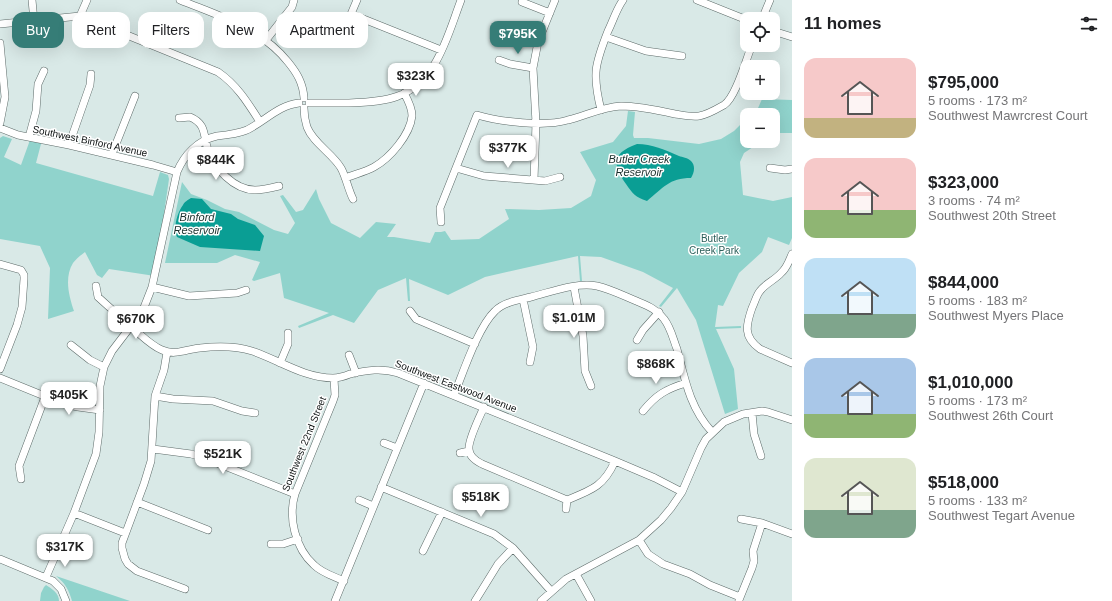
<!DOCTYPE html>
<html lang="en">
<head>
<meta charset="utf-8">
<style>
  :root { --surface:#fff; --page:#f2f2f2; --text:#202124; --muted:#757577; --accent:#367d77 }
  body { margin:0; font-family:Arial,sans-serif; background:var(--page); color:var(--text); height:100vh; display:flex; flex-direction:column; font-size:15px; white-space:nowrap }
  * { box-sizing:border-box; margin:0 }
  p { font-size:13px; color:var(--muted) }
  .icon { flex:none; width:22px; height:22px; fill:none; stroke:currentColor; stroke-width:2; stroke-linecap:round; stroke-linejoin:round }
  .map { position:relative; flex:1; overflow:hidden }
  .details { display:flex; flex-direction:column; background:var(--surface); width:320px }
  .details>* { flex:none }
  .guide { position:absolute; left:12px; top:12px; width:380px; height:36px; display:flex; gap:8px }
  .fabs { position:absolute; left:740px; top:12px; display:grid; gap:8px }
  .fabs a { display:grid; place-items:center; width:40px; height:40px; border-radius:8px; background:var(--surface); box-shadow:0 4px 16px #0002; font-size:20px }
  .price { position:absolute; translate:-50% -34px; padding:0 9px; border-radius:8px; background:#fff; color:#222; font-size:13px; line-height:26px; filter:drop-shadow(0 1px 2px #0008) }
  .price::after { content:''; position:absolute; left:50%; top:24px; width:12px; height:9px; margin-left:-6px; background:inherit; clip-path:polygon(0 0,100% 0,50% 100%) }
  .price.active { background:var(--accent); color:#fff }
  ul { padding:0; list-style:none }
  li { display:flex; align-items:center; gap:12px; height:100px; padding:0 12px }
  li span { display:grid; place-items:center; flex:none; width:112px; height:80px; border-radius:12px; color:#555 }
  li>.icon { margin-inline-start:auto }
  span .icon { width:48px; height:48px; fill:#fffc; stroke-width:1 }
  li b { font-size:17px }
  h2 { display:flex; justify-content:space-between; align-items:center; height:48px; padding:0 12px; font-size:17px }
  .tag { padding:0 14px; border-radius:12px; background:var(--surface); box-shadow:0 4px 16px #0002; font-size:14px; line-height:36px }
  .tag.active { background:var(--accent); color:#fff }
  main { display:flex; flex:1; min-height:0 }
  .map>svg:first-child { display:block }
</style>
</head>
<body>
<main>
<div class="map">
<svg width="792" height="601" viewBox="0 0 792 601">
  <rect width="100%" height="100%" fill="#d9e9e7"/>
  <path fill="#90d3cc" d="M762 99 792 100V133H780L773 136V115H755Z
    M628 111 635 112 633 135 634 138H648L699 144 721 139 734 131 747 118V141H762L744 153 740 162 743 195 773 201 792 197V238L789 245 768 237 762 252 739 273 723 306 718 305 715 327 741 326V328L716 329 734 369 738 409 725 414 696 320 677 288 661 307 659 306 673 288 643 272 601 257 580 256 582 281H580L578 256 485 277 448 295 409 279 410 301H408L406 278 378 290 354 323 333 315 299 328 298 326 329 313 284 298 280 273 254 281 252 280 260 262 235 255 217 263H165L182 182 191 194 207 200 225 209 239 212 274 230 288 234 295 223 280 196 283 195 296 212 303 210 316 189 319 199 331 223 360 238 376 222 396 224 387 237H394L430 243 435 232H441L445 231 451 240 479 239 509 219 505 209 539 210 571 208 591 196 596 180 580 152 613 142 626 126Z
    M3 136 12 139 4 157 21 165 30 140H42L36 163 153 196 160 172 168 175 169 179 155 276 109 269 102 278 97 275 85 252C81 255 76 259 73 263 64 278 69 296 74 311L48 319 50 268 40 246 0 239V138Z
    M56 576 130 601H72C69 590 65 583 56 576Z
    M46 585C52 589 59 593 59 601H40L41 593 44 587Z"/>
  <path fill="#0a9e94" d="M637 144C652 144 665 150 679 156 682 157 688 158 691 161 696 166 694 173 691 178 669 178 663 188 647 201 635 197 633 194 626 184 612 164 612 153 637 144Z
    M191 198 202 199 211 209 231 214 238 219 255 225 264 236 260 251 200 247 177 237C173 228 177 213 183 205 184 202 188 200 191 198Z"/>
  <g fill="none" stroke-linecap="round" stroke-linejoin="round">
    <g stroke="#5d6b69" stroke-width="8">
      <path id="minor" d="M32 0 34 21
        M180 0C219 16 261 28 288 62 297 73 303 83 304 98
        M697 0 747 20
        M522 2 550 13
        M351 14 441 50
        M80 16 87 0
        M762 19 770 0
        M0 24 80 16 218 72C237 85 248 103 260 122
        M773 31 792 37
        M606 37 646 51 682 56
        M266 40 292 7 294 0
        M340 40 357 0
        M0 43 5 97 0 123
        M499 60 510 64 533 68
        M309 103C322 103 336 103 349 103 385 102 413 99 434 65 446 46 453 21 461 0
        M304 108C304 114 305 121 307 127 313 143 332 153 341 168 346 177 348 189 353 199
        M601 110C592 74 595 64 608 31 613 21 616 10 623 0
        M179 118 190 117C207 124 203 136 208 150 214 168 234 190 255 190 263 190 271 188 279 186
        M0 128 18 135 69 145 153 165 177 172
        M29 137 36 111 38 84 44 71
        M69 145 90 85 91 74
        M112 154 135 96
        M456 168 484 176 545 181 560 177
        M770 168 785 170 792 169
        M345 178C355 174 365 172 374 167 390 158 410 135 412 116 412 108 408 100 404 93
        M534 180 536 123 533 68 538 42 555 0
        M441 222 440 208 477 115C501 122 544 127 568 120 585 116 602 107 621 106 639 106 657 110 675 114 682 115 691 117 699 116 707 115 717 109 724 105 736 97 746 59 752 45
        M792 254C789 261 787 268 781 273 775 280 766 283 760 291 756 296 755 302 752 308 746 325 743 337 760 349L792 363
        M0 264 21 270 24 275V279L22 307 17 325 0 369
        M96 286 98 297 128 324
        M152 287 189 296 237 293 246 290
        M574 287 583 336 585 371 591 386
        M523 299 533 347 530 362
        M410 311 416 319 475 344
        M134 323 143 310 152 287 177 172C184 155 198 140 217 136 227 135 237 134 247 130 265 121 279 105 299 103
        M135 330C143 337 152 346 162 350 175 356 187 349 200 348 217 346 236 346 252 351 279 360 304 378 333 378 338 378 345 376 350 374 367 370 382 368 398 373L615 461 655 478 682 492
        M637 340 643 330 659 312
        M71 345 90 360 104 367
        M167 352 164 370 155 396 151 461 144 484 122 543V548L125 559 128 564 137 571 185 589
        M349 355 356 373
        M280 363 288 344V333
        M0 378 64 404 78 407 100 410
        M334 379 335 395 333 401 295 494C288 517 295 548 314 565 322 573 333 576 344 581
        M454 395C463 373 478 327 495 311 504 302 519 300 531 297 551 292 576 282 597 286 610 289 622 295 634 300 645 305 656 308 664 319 671 328 673 339 677 349 685 380 690 408 712 432
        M155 396 173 399 213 401 242 411 255 413
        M484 407C480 416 468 440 469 449 469 456 476 461 482 464L567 500C592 490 604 486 615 461
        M643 411C656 395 666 389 686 383
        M752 413 754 434 761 456
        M384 443 397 448
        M153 449 191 454 202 457 295 494
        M460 453 469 451
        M21 479 19 466 45 397
        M381 487 494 534 513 548 551 591
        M359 500 373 506
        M137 502 208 530
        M566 509 567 500
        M74 513 125 533
        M741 519 762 523 792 534
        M639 540 648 554 663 564 690 574 710 585 740 597
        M271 544H283L298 539
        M423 551 442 512
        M0 559 53 581 61 589 66 601
        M576 574 591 601
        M46 577 74 513 96 454 99 432 100 386 104 367 112 351 128 330
        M739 600 752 568 754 561 753 551 762 523
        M335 601 424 383
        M475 601 498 564 513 548
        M541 601 566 579 639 540 661 520 671 508 682 492 701 448 706 439 724 422 743 414 762 411 768 412 792 420"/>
    </g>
    <use href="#minor" stroke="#fff" stroke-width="7"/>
  </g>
  <g text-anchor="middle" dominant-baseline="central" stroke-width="3" stroke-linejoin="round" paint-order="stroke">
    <g font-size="10" fill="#0d1212" stroke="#fff">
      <text transform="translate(90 141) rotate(12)">Southwest Binford Avenue</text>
      <text transform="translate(456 386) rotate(21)">Southwest Eastwood Avenue</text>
      <text transform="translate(304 444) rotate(-68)">Southwest 22nd Street</text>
    </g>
    <g font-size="10" fill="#2c5f5a" stroke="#fff">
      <text x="714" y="238">Butler<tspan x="714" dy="12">Creek Park</tspan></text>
    </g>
    <g font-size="11" font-style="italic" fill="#1b312e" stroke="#fff">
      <text x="639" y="159">Butler Creek<tspan x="639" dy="13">Reservoir</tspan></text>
      <text x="197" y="217">Binford<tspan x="197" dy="13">Reservoir</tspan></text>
    </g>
  </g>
</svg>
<div class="fabs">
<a><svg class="icon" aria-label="locate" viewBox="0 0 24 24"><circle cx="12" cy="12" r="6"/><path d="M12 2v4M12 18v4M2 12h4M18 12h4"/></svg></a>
<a>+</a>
<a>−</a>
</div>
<b class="price active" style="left:518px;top:55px">$795K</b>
<b class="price" style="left:416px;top:97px">$323K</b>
<b class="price" style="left:508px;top:169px">$377K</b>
<b class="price" style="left:216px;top:181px">$844K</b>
<b class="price" style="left:574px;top:339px">$1.01M</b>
<b class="price" style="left:136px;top:340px">$670K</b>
<b class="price" style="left:656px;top:385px">$868K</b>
<b class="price" style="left:69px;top:416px">$405K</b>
<b class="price" style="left:223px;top:475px">$521K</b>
<b class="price" style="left:481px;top:518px">$518K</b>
<b class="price" style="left:65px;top:568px">$317K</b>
<div class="guide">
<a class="tag active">Buy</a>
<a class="tag">Rent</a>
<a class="tag">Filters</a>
<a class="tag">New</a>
<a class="tag">Apartment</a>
</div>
</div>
<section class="details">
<h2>11 homes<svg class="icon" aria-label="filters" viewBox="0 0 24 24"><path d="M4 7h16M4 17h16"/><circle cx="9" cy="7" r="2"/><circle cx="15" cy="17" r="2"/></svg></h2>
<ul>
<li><span style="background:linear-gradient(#f6c9c9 75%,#c2b280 0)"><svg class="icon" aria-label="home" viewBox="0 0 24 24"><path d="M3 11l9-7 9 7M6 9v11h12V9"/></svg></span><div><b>$795,000</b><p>5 rooms · 173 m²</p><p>Southwest Mawrcrest Court</p></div></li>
<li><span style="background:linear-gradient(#f6c9c9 65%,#8fb573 0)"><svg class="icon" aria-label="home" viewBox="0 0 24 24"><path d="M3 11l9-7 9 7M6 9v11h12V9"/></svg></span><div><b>$323,000</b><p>3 rooms · 74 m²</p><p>Southwest 20th Street</p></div></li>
<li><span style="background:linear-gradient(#bfe0f5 70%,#7fa58c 0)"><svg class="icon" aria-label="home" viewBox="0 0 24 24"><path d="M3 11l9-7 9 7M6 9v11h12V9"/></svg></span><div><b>$844,000</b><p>5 rooms · 183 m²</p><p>Southwest Myers Place</p></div></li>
<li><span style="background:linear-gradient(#a9c7e8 70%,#8fb573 0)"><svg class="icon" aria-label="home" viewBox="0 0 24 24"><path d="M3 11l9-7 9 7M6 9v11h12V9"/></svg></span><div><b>$1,010,000</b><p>5 rooms · 173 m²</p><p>Southwest 26th Court</p></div></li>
<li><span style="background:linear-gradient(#dfe7d0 65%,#7fa58c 0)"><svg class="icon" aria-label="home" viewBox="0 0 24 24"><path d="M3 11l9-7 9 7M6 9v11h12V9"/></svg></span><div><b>$518,000</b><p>5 rooms · 133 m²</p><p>Southwest Tegart Avenue</p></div></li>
</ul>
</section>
</main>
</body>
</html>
